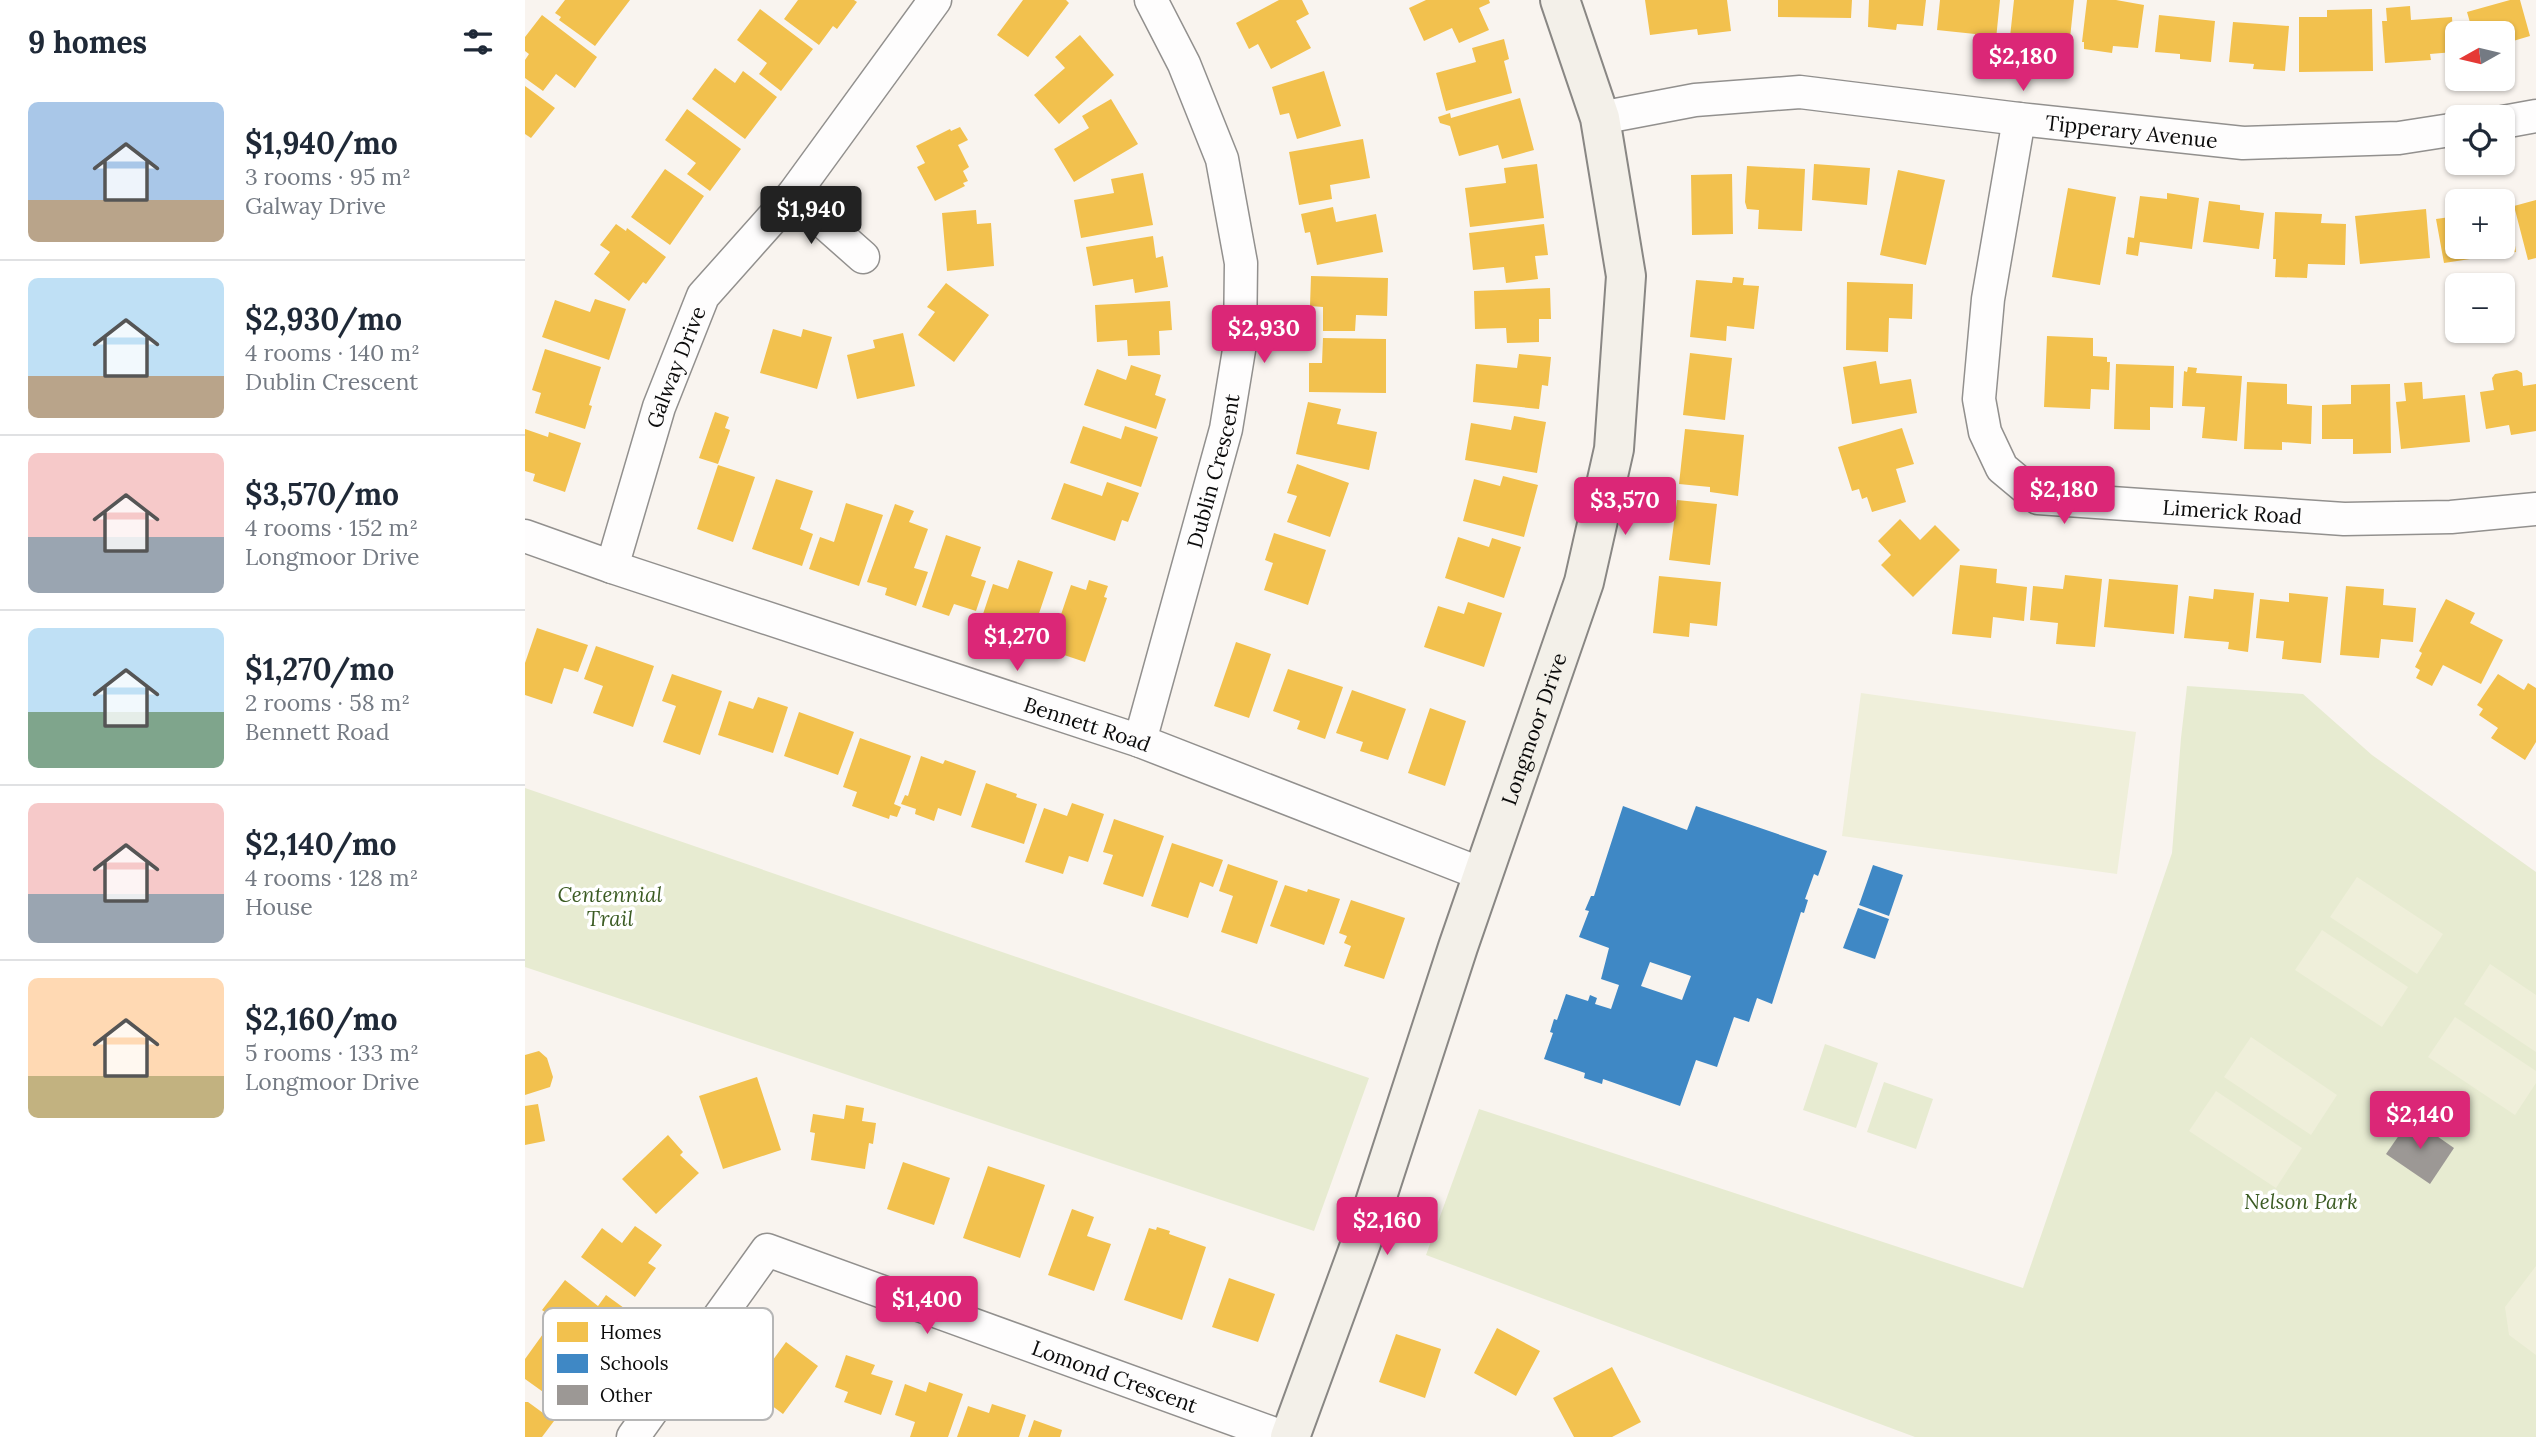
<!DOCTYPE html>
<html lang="en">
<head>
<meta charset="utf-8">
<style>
  :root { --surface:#fff; --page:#f6f6f7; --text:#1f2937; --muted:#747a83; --line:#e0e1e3; --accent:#db2777 }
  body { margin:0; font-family:Lora,serif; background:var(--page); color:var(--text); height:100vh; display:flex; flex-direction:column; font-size:26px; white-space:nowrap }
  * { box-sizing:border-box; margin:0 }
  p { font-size:23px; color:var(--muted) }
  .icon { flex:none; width:38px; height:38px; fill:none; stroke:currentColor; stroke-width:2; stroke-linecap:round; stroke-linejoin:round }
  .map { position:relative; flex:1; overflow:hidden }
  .panel { display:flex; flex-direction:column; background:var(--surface); width:525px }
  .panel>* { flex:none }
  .needle { width:46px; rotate:262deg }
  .tools { position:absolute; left:1920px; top:21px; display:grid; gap:14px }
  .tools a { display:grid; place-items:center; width:70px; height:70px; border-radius:10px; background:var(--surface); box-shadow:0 2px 5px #0004; font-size:35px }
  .price { position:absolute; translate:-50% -60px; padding:0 16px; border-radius:7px; background:var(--accent); color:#fff; font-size:23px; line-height:46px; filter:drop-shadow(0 2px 4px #0008) }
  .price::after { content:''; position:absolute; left:50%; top:42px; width:21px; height:16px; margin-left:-10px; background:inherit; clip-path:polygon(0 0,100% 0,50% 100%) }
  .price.selected { background:#222; color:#fff }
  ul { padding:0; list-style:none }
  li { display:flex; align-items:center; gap:21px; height:175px; padding:0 28px }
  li+li { border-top:2px solid var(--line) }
  li span { display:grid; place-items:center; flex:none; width:196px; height:140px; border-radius:10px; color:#555 }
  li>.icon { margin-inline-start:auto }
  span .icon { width:84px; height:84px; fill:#fffc; stroke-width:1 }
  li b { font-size:30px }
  h2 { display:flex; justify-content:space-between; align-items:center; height:84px; padding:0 28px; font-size:30px }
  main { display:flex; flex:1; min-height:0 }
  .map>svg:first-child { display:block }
</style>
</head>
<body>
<main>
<section class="panel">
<h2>9 homes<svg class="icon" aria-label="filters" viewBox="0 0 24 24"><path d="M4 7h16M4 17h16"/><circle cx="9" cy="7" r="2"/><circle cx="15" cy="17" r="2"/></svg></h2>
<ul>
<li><span style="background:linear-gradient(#a9c7e8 70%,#b9a48a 0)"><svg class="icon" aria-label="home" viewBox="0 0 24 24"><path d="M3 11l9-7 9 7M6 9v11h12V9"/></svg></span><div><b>$1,940/mo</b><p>3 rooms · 95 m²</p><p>Galway Drive</p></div></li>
<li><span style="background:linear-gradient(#bfe0f5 70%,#b9a48a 0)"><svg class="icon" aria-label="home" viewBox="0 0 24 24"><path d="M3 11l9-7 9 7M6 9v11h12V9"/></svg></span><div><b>$2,930/mo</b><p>4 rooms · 140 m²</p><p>Dublin Crescent</p></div></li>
<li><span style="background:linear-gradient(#f6c9c9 60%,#9aa5b1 0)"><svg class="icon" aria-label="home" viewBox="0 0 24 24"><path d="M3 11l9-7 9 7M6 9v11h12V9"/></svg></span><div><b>$3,570/mo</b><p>4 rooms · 152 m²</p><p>Longmoor Drive</p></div></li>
<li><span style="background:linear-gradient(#bfe0f5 60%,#7fa58c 0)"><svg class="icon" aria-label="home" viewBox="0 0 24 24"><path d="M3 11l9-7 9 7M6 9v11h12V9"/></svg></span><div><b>$1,270/mo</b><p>2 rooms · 58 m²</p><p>Bennett Road</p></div></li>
<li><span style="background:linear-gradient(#f6c9c9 65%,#9aa5b1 0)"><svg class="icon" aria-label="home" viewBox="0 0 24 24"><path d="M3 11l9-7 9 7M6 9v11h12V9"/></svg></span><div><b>$2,140/mo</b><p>4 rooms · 128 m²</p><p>House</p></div></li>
<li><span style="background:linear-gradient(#ffd9b3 70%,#c2b280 0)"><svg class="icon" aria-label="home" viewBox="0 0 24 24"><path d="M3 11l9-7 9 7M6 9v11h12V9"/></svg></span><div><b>$2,160/mo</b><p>5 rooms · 133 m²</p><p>Longmoor Drive</p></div></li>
</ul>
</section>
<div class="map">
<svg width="2011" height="1437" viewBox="0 0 2011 1437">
  <rect width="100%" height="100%" fill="#f9f4ef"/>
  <path fill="#e7ebd1" d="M1662 686 1778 694 1847 755 2011 872V1437H1390L901 1255 954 1109 1498 1288 1647 853 1656 738Z
    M0 788 844 1078 789 1231 0 967Z
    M1300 1044 1353 1063 1331 1128 1278 1110Z
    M1359 1082 1408 1099 1391 1149 1342 1132Z"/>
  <path fill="#efefda" d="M1336 693 1611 732 1592 874 1317 836Z
    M1832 877 1918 934 1892 974 1805 917Z
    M1797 930 1883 987 1857 1027 1770 970Z
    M1965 964 2011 995V1052L1939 1004Z
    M1930 1017 2011 1071V1083L1990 1115 1903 1057Z
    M1726 1037 1812 1095 1786 1135 1699 1077Z
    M1691 1091 1777 1148 1751 1188 1664 1131Z
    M2011 1266V1355L1984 1335 1980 1307Z"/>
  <path fill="#f2c14e" d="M40 0H105L70 46 34 20 36 17 30 13Z
    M273 0H329L332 2 312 29 308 26 294 45 259 19Z
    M498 0H541L544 3 503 57 472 35Z
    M754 0H777L784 14 771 21 786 48 746 69 733 44 724 49 711 23Z
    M901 0H964L965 3 954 8 964 30 934 43 927 28 899 41 884 8Z
    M1120 0H1202L1206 31 1173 35 1172 29 1125 35Z
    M1253 0H1327L1326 18 1253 17Z
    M1344 0H1401L1398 26 1372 24 1371 30 1343 27Z
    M1415 0H1475L1471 39 1450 37V34L1412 30Z
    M1489 0H1549L1544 48 1522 45V41L1485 37Z
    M1562 0H1591L1619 5 1613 48 1588 46 1587 53 1559 49V42H1557Z
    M1985 0H1995L2005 36 1978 44V33H1948L1942 12Z
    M1885 6 1886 20 1927 17 1929 52 1905 54 1906 60 1860 63 1857 21H1862L1861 8Z
    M235 9 288 49 256 91 234 74 242 63 212 40Z
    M1847 9 1848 71 1774 72V17H1802V10Z
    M17 15 72 57 50 88 31 74 18 91 0 78V60L4 54 0 51V37Z
    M1634 15 1690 21 1686 62 1655 59V54L1630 52Z
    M1708 22 1764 26 1760 71 1728 69 1729 64 1704 62Z
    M555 35 589 75 534 124 509 95 540 68 530 57Z
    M979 39 984 59 979 61 987 93 921 111 911 73 951 62 947 48Z
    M190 68 210 83 218 71 252 97 220 139 167 99Z
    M799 71 816 126 772 139 764 113 755 115 747 87Z
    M0 86 30 108 6 138 0 134Z
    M995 98 1009 150 977 159 973 145 934 156 925 126 915 123 913 117 925 113 926 118Z
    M586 99 613 144 549 182 529 149 564 128 557 116Z
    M162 109 216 149 185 191 162 174 171 163 140 140Z
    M435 127 443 140 433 145 444 167 438 171 443 181 438 183 440 186 410 201 392 167 400 163 391 146 425 129 426 131Z
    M838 139 845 178 805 185 807 199 774 205 764 152Z
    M1012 164 1019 218 945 227 940 188 981 183 979 168Z
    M1289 164 1345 168 1342 205 1287 200Z
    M1222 166 1280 169 1277 231 1233 229 1234 210 1222 209 1220 202Z
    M140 169 179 196 145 245 106 217Z
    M1373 170 1420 180 1401 265 1355 255Z
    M618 173 628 225 556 238 549 200 589 193 586 179Z
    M1207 174 1208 234 1167 235 1166 175Z
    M1543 188 1591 197 1575 285 1527 277Z
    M1642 193 1674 198 1667 249 1615 242 1613 256 1601 254 1603 237 1609 238 1615 196 1642 199Z
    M2011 200V258L2003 260 1989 206Z
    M1684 201 1715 205V210L1739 213 1734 249 1678 242Z
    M808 207 811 222 851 214 858 252 792 265 785 232 780 233 776 214Z
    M1984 207 1991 252 1919 263 1911 219 1932 216V247H1978V208Z
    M1901 209 1905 258 1835 264 1830 216Z
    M451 210 452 224 466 223 469 266 422 271 417 213Z
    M1750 212 1797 214 1796 223 1821 224 1820 265 1783 264 1782 278 1750 277 1751 259H1748Z
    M91 224 101 231 102 228 141 257 121 284 118 282 104 301 69 274 85 252 75 245Z
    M1019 224 1023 255 1010 256 1013 279 981 283 979 267 948 270 944 233Z
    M628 236 631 258 638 256 643 287 610 293 608 279 568 286 561 247Z
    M786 276 863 278 862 316 831 315 830 331H798V307L785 306Z
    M1208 277 1219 278 1218 285 1234 286 1229 329 1202 326 1201 341 1165 337 1171 280 1207 283Z
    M1322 282 1388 284 1387 319 1364 318 1363 352 1321 350Z
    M421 283 464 315 429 362 393 335 410 312 402 307Z
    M1025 288 1026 319H1014V342L982 343 981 328 950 329 949 291Z
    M70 299 101 309 84 360 17 337 30 300 65 312Z
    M645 301 647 330 634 331 635 355 603 356 602 340 572 342 570 305Z
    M248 329 276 337 278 329 307 337 292 389 235 373Z
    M378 333 390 386 332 399 322 355 350 348 348 340Z
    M1522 336 1568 338V356L1582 357V362H1585L1584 390 1566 389 1565 409 1519 407Z
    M798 338 861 339V393L784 392V363H797Z
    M20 349 76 367 64 405 67 406 60 429 10 413 16 393 7 390Z
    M1165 353 1207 358 1200 420 1158 415Z
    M994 354 1026 357 1023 386 1017 385 1014 409 948 402 951 364 992 368Z
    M1351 361 1355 384 1386 379 1392 413 1327 424 1318 367Z
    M1591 364 1649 366 1648 408 1625 407V430L1589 429Z
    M606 365 636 375 630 395 641 399 631 429 559 405 572 369 601 380Z
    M1663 367 1672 368 1671 373 1717 376 1712 441 1677 438 1680 407 1657 406 1659 371 1662 372Z
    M1992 370 1997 373 1998 386 2011 384V431L1986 435 1984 425 1961 429 1955 392 1969 390 1967 378 1970 374Z
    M1722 382 1762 384V404L1787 406 1786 444 1757 442V450L1719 449Z
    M1897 382 1898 399 1940 395 1945 442 1876 449 1871 402 1881 401 1879 383Z
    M1865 384 1866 453 1828 454V439H1797V405L1826 404V385Z
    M783 402 816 409 812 424 852 432 844 470 771 454Z
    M190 412 204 417 200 428 205 430 193 464 174 458Z
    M989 416 1021 422 1012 473 940 460 946 423 986 430Z
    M558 426 596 439 600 426 633 437 616 487 545 463Z
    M1377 428 1389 464 1371 469 1381 502 1347 512 1342 497 1337 499 1334 489 1327 491 1313 447Z
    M0 429 23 437 24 432 56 443 40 492 8 481 10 474 0 471Z
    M1160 429 1219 435 1213 496 1185 492V487L1154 484Z
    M772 464 824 483 805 537 762 522 772 496 762 493Z
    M193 465 230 477 208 542 172 529Z
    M978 476 1013 485 999 537 938 521 949 479 975 486Z
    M251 479 288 491 275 529 288 534 277 566 227 549Z
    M582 482 614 493 603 522 597 520 590 541 526 519 539 483 577 496Z
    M1152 500 1192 504 1185 565 1144 560Z
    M321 503 358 515 334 586 284 569 295 537 309 542Z
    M370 504 389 511 384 522 403 529 389 568 403 572 391 606 360 595 362 588 342 582Z
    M1375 519 1395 540 1410 525 1435 550 1388 597 1356 565 1366 555 1353 541Z
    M749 533 801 550 783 605 739 590 748 563 740 560Z
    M421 535 456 547 446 576 461 581 451 611 429 604 424 616 397 607Z
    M933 537 964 547 967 538 996 547 979 598 920 578Z
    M493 560 528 572 504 643 477 634 481 622 458 614 468 584 483 589Z
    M1435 565 1472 569 1471 583 1502 587 1499 621 1468 617 1466 638 1427 634Z
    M1540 575 1577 579 1570 647 1531 644 1533 623 1505 620 1508 586 1538 589Z
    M1134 576 1196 582 1192 626 1165 623 1164 637 1128 633Z
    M1584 579 1653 585 1649 634 1579 627Z
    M564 580 583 586 579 597 582 598 560 662 524 650 546 585 561 590Z
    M1821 586 1859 589 1858 605 1891 608 1888 642 1856 639 1854 658 1815 655Z
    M1689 589 1729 593 1723 652 1703 649 1704 642 1659 638 1664 596 1688 599Z
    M1764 593 1803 597 1796 663 1757 659 1759 641 1731 638 1735 599 1764 602Z
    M1921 599 1950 613 1945 623 1978 640 1956 684 1918 665 1907 686 1891 678 1895 670 1890 667 1897 653 1894 651Z
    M943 602 977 613 959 667 899 647 913 606 939 614Z
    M12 628 63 645 53 672 39 668 27 704 0 695V663Z
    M711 642 746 654 724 718 689 706Z
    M71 646 129 666 108 727 68 713 78 686 59 679Z
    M763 669 818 687 800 739 772 729 775 721 748 711Z
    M147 674 197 691 175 755 138 742 151 706 137 701Z
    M1973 674 1999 690 2003 683 2011 688V742L2000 760 1966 738 1973 728 1954 715 1958 709 1952 705Z
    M827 690 881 709 863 760 835 751 838 742 811 733Z
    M233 697 263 707 248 753 193 735 204 701 228 709Z
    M905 708 941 721 920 786 883 773Z
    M274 712 329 732 313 775 259 756Z
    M335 738 386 756 369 804 376 807 372 817 365 815 364 819 327 806 332 792 318 787Z
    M396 756 418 764 420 760 451 771 436 816 413 808 409 821 390 814 391 809 376 804 380 795 383 796Z
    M461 783 492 794 491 797 512 804 499 844 446 827Z
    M547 803 579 814 563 862 544 856 538 874 500 862 519 808 542 816Z
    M589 819 639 836 618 897 578 884 588 855 578 852Z
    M647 843 698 860 688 887 675 882 663 918 626 906Z
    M703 864 753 881 732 944 696 932 708 896 694 891Z
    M760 885 782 892 783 889 815 899 799 945 745 926Z
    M826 900 880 918 859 979 819 966 826 946 819 943 822 936 814 933Z
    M14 1051 22 1058 28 1077 25 1087 0 1095V1055Z
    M232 1077 256 1150 198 1169 174 1096Z
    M13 1104 20 1141 0 1145V1106Z
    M321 1105 339 1108 337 1121 351 1123 348 1144 344 1143 340 1169 286 1160 290 1133 285 1132 288 1114 319 1119Z
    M143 1135 158 1152 155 1155 174 1173 131 1214 97 1179Z
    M378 1162 425 1178 409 1225 362 1209Z
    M463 1166 520 1185 495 1258 438 1238Z
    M547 1209 569 1217 562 1236 586 1244 569 1291 523 1275Z
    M110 1226 137 1245 123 1263 131 1268 110 1297 56 1257 77 1228 97 1243Z
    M632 1227 645 1231 644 1234 681 1247 657 1320 599 1300 624 1228 631 1230Z
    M704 1278 750 1294 733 1342 687 1327Z
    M40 1280 73 1306 81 1295 110 1316 79 1357 17 1310Z
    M972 1328 1015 1351 991 1396 949 1373Z
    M18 1334 30 1342 36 1335 47 1343 42 1351 72 1372 42 1409 0 1379V1359Z
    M871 1334 916 1349 900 1398 854 1382Z
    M261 1342 293 1366 258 1414 226 1390Z
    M321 1355 350 1365 346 1374 368 1381 356 1415 319 1402 323 1392 310 1387Z
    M1087 1367 1116 1422 1087 1437H1049L1028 1398Z
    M404 1382 438 1394 423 1437H385L390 1422 370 1415 380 1384 401 1392Z
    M0 1402H3L29 1421 17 1437H0Z
    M467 1404 501 1415 494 1437H432L443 1406 464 1413Z
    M509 1420 537 1430 535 1437H503Z"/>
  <path fill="#3f88c5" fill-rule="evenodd" d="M1098 806 1162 830 1171 806 1302 851 1293 876 1289 874 1280 899 1283 900 1279 913 1276 912 1247 1004 1232 998 1224 1022 1209 1017 1192 1067 1171 1060 1155 1106 1078 1079 1077 1084 1059 1078 1060 1073 1019 1059 1028 1033 1025 1032 1029 1019 1032 1020 1041 994 1063 1001 1065 995 1072 998 1070 1004 1086 1009 1094 985 1076 979 1084 948 1054 937 1064 911 1060 910 1066 896H1069ZM1125 962 1166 976 1157 1000 1116 986Z
    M1348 865 1378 875 1364 916 1334 905Z
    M1333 908 1364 919 1350 959 1318 948Z"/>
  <path fill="#9c9895" d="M1886 1118 1929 1148 1905 1184 1861 1154Z"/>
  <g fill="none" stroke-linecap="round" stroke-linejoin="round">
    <g stroke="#92908e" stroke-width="35">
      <g id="street">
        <path id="s1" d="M1075 118 1170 100 1275 92 1494 119 1718 143 1874 138 1932 129"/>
        <path id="s2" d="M1494 119 1463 299 1454 399 1460 432 1477 468 1513 498 1819 519 1926 517 2011 509"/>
        <path d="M1978 122 2011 116"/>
        <path d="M268 195 338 257"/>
        <path id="s3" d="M0 536 87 567 615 741 959 875"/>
        <path id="s4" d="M87 567 134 407 178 296 268 195 410 0"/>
        <path id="s5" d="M615 741 701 429 715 344 716 263 697 159 659 64 626 0"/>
        <path id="s6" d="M108 1437 242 1250 758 1437"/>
      </g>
    </g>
    <g stroke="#898784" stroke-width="42">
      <g id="secondary">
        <path id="s7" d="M765 1437 845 1218 933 947 1059 582 1089 449 1101 276 1075 118 1035 0"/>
      </g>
    </g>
    <use href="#street" stroke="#fefdfd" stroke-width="32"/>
    <use href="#secondary" stroke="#f3f0e9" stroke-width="38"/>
  </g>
  <g text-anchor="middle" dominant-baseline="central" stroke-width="7" stroke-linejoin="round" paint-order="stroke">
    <g font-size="21" fill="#0b0b0b" stroke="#fff">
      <text stroke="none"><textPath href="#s1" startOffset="536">Tipperary Avenue</textPath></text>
      <text stroke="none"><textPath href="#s4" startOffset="210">Galway Drive</textPath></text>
      <text stroke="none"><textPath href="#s5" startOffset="280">Dublin Crescent</textPath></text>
      <text stroke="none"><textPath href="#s2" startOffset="598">Limerick Road</textPath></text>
      <text stroke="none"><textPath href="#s3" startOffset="593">Bennett Road</textPath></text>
      <text stroke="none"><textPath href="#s7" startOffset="749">Longmoor Drive</textPath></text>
      <text stroke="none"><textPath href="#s6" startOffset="600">Lomond Crescent</textPath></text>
    </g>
    <g font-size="21" font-style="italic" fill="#3b5b23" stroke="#fff">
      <text x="85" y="894">Centennial<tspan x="85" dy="24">Trail</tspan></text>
      <text x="1776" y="1201">Nelson Park</text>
    </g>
  </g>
  <rect x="18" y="1308" width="230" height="112" rx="10" fill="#fff" stroke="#b6b6b6" stroke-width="2"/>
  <rect x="32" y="1322" width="31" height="20" fill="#f2c14e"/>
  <rect x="32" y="1354" width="31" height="19" fill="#3f88c5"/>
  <rect x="32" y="1385" width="31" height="20" fill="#9c9895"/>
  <g font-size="19" fill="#0b0b0b">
    <text x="75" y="1339">Homes</text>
    <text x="75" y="1370">Schools</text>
    <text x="75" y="1402">Other</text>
  </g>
</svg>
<div class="tools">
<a><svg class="needle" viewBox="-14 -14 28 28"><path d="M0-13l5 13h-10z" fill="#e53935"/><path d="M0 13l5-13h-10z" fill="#747a83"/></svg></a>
<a><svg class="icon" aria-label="locate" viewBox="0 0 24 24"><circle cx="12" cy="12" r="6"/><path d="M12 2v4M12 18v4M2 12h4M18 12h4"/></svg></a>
<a>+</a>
<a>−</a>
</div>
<b class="price" style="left:1498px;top:93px">$2,180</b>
<b class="price selected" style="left:286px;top:246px">$1,940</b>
<b class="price" style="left:739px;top:365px">$2,930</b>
<b class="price" style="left:1539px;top:526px">$2,180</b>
<b class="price" style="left:1100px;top:537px">$3,570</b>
<b class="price" style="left:492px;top:673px">$1,270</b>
<b class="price" style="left:1895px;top:1151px">$2,140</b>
<b class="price" style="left:862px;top:1257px">$2,160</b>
<b class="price" style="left:402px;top:1336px">$1,400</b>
</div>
</main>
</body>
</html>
